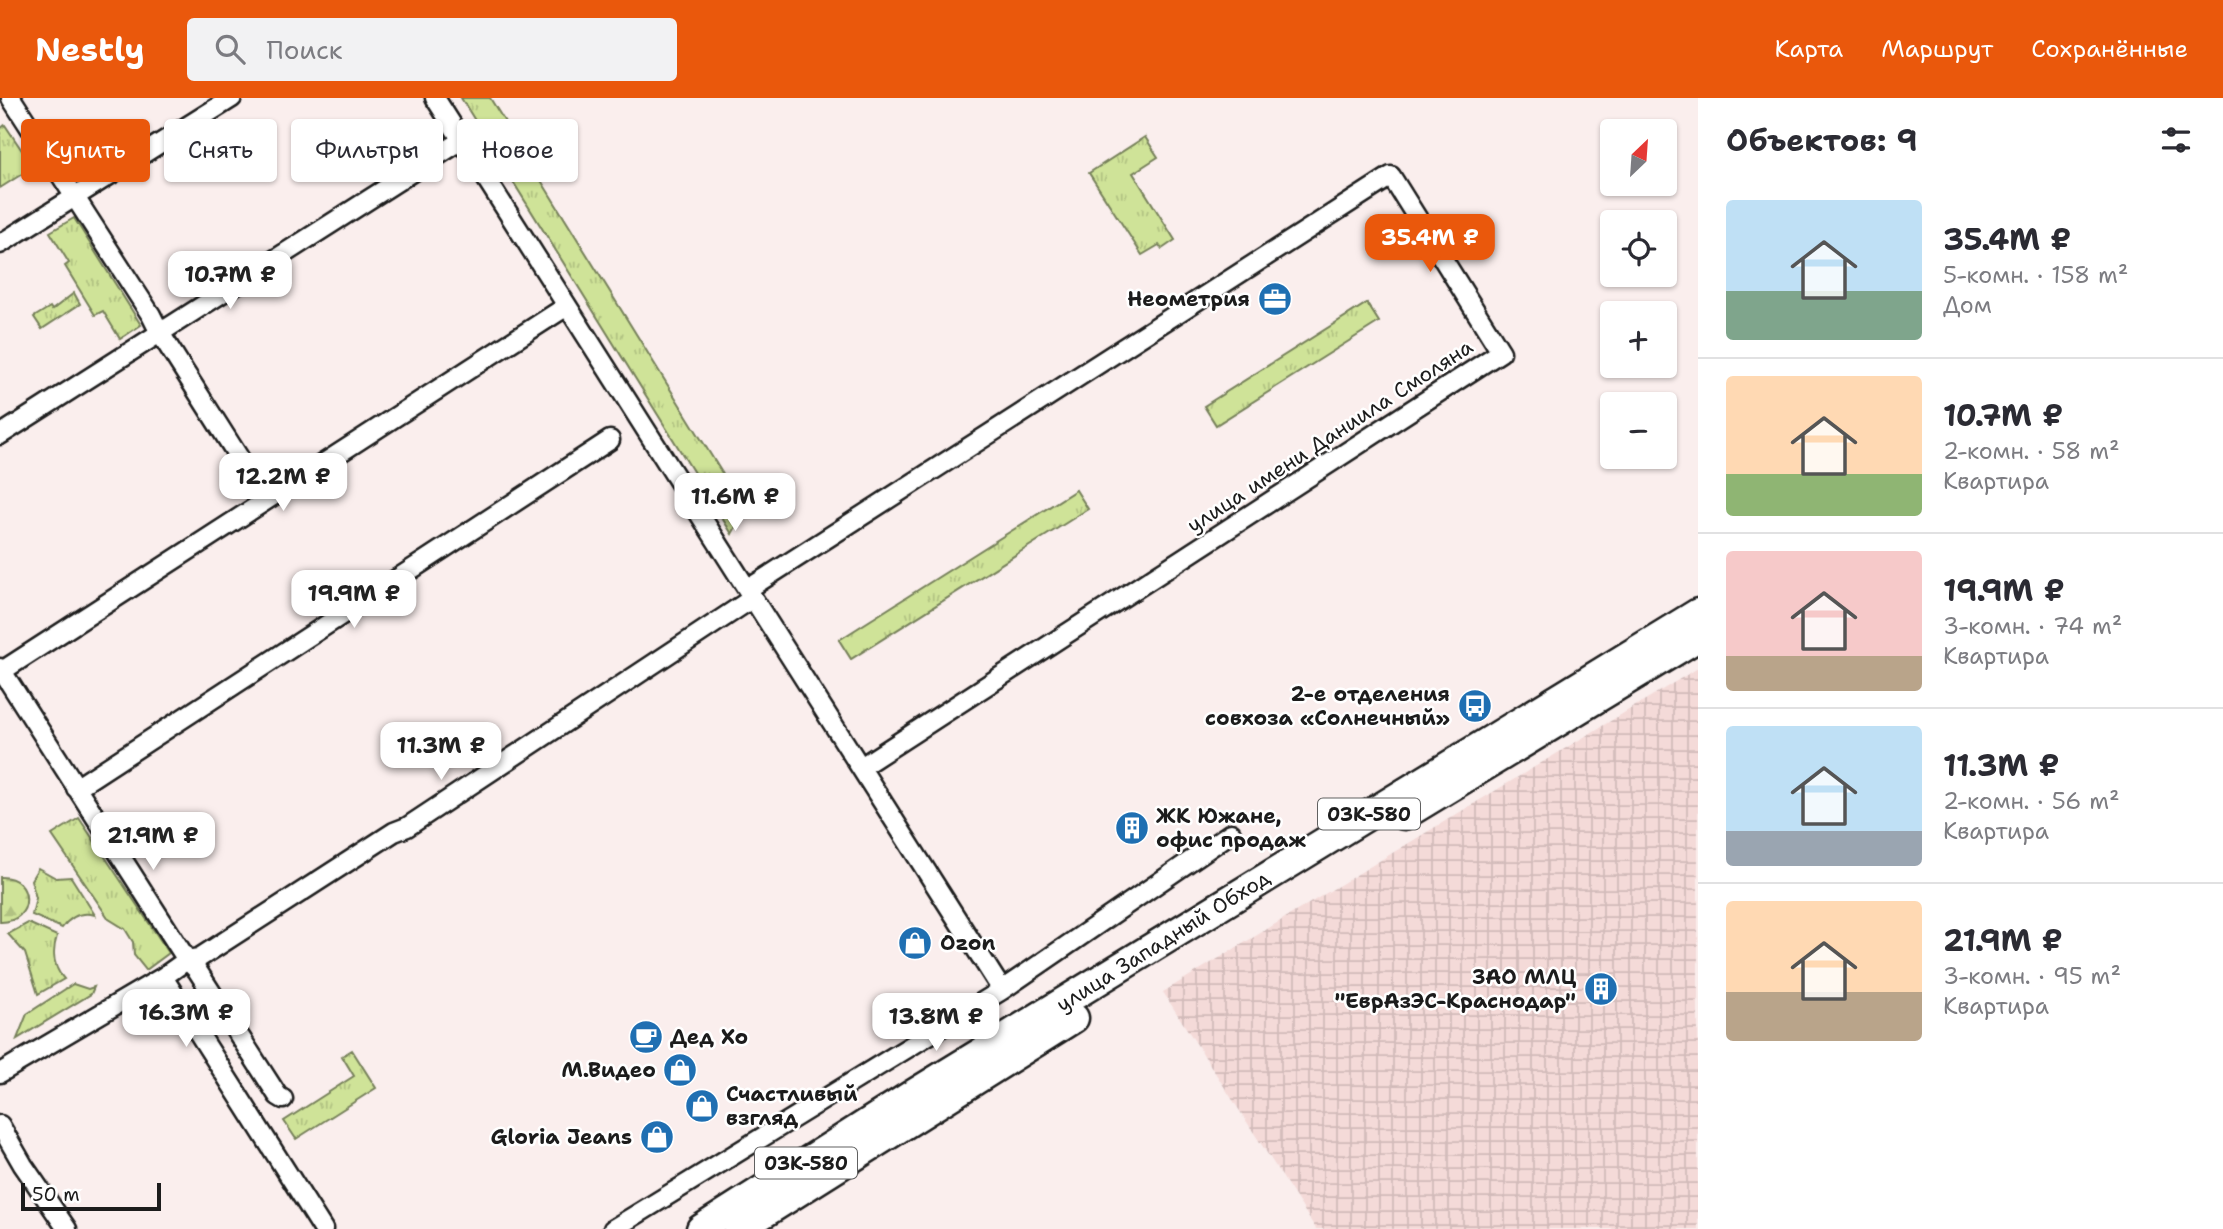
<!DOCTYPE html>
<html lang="ru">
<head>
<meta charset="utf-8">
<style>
  :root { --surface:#fff; --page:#f2f2f3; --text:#2b2b33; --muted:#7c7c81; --line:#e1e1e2; --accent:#ea580c }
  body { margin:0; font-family:"Shantell Sans",sans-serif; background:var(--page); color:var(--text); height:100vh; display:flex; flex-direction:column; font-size:26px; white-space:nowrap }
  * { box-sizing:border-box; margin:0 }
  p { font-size:23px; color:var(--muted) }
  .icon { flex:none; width:38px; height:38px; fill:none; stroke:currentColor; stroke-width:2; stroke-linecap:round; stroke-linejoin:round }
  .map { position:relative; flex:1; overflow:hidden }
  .details { display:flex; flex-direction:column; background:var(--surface); width:525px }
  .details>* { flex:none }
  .top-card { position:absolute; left:21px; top:21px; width:665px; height:63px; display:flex; gap:14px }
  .needle { width:46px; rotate:25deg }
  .tools { position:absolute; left:1600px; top:21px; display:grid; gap:14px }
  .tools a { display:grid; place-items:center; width:77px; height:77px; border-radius:7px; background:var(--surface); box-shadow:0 2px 5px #0004; font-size:35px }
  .scale { position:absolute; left:21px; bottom:18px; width:140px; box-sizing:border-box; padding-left:7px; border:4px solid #1c1c1c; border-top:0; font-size:19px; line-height:24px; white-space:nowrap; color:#1c1c1c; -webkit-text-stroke:5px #fff; paint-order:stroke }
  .price { position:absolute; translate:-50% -60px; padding:0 16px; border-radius:14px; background:#fff; color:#222; font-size:23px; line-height:46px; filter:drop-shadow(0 2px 4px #0008) }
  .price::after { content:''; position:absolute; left:50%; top:42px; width:21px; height:16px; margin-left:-10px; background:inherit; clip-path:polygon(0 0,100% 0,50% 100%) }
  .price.current { background:var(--accent); color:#fff }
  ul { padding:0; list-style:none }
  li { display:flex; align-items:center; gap:21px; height:175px; padding:0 28px }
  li+li { border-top:2px solid var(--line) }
  li span { display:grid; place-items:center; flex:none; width:196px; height:140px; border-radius:7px; color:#555 }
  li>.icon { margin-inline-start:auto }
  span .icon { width:84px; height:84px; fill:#fffc; stroke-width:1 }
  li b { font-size:30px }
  h2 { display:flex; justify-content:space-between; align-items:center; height:84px; padding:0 28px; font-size:30px }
  .tag { padding:0 24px; border-radius:7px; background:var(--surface); box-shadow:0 2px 5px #0004; font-size:24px; line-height:63px }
  .tag.current { background:var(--accent); color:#fff }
  header { display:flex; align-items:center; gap:42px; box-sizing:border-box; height:98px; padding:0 35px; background:var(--accent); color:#fff }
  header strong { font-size:33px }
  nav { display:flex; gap:38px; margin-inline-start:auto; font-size:24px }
  .search { width:490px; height:63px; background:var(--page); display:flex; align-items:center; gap:18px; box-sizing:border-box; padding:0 24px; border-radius:7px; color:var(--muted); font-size:26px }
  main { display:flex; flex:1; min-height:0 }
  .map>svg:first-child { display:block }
</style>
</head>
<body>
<header>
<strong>Nestly</strong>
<div class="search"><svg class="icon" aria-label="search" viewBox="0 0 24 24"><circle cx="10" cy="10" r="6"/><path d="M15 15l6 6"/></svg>Поиск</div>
<nav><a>Карта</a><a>Маршрут</a><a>Сохранённые</a></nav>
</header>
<main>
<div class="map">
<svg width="1698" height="1131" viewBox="0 0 1698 1131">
  <defs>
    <pattern id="industrial-grid" width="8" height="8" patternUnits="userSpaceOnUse" patternTransform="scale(1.75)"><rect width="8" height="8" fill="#f4dad8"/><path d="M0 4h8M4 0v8" fill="none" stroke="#d1bab9"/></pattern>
    <pattern id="grass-tufts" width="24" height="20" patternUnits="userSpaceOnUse" patternTransform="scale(1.75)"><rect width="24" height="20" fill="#cfe398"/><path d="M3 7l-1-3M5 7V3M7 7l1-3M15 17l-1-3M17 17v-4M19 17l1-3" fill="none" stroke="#b1c282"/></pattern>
    <pattern id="forest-firs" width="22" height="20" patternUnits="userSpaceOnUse" patternTransform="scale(1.75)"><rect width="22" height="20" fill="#cfe398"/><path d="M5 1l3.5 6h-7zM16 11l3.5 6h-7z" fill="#b1c282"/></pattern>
  </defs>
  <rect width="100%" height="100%" fill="#faeeed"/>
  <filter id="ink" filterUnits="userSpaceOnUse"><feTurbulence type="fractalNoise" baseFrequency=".0143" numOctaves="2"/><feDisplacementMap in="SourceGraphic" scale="14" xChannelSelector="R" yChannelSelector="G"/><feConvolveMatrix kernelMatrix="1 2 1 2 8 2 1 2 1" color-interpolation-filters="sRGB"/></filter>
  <g filter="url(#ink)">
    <path fill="url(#industrial-grid)" d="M1698 570V1131H1316L1163 894Z"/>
    <path fill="url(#grass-tufts)" stroke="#76805a" stroke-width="2" d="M461 0H490L745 412 732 436Z
      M5 27 33 69 0 90V31Z
      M1145 39 1158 59 1133 75 1175 142 1162 151 1159 147 1142 157 1089 75Z
      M74 120 141 227 120 241 103 213 95 217 65 168 69 165 50 134Z
      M74 195 80 206 42 231 34 219 50 209 52 212Z
      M1367 205 1379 224 1216 327 1204 308Z
      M1076 392 1088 411 851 561 839 542Z
      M79 720 169 855 146 872 134 857 133 844 125 831 109 821 52 737Z
      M38 770 56 780 71 779 95 817C81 813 70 819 62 830L32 817 36 800 31 782Z
      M28 825 57 838C52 853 53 869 64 881L38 896 25 855 8 836Z
      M73 886 88 891 94 889 91 896 17 941 27 916Z
      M352 952 376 990 296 1041 284 1023 354 978 342 958Z"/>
    <path fill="url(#forest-firs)" stroke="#76805a" stroke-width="2" d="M0 779C35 778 35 825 0 824Z"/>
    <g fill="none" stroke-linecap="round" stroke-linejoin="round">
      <g stroke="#1c1c1c" stroke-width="23">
        <path id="minor" d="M11 0 151 217 160 235 266 402
          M435 0 1002 892
          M0 146 232 0
          M0 337 462 42
          M748 491 1391 78 1501 254 861 669
          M0 570 187 862 197 872 278 998 283 1001
          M2 573 567 208
          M76 690 610 342
          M163 879 187 862 199 860 394 734 407 729 753 500
          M0 975 163 879 323 1131
          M0 1027 23 1067 67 1131
          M613 1131 1002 892 1231 735"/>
      </g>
      <g stroke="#1c1c1c" stroke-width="33">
        <path id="trunk" d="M1404 717 1698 539
          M701 1131 910 998 1698 515
          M739 1131 1074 920"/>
      </g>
      <use href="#minor" stroke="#fff" stroke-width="18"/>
      <use href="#trunk" stroke="#fff" stroke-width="28"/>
    </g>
  </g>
  <defs>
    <g id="office-disc" transform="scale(1.75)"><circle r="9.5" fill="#1f6fb2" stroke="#fff"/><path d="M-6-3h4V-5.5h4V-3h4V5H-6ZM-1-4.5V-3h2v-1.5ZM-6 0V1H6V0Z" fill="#fff"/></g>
    <g id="bus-disc" transform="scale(1.75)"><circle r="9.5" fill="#1f6fb2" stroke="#fff"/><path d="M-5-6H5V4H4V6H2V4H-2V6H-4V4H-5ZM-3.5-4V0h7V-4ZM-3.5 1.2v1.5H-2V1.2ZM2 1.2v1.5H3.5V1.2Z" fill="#fff"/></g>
    <g id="building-disc" transform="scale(1.75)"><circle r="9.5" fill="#1f6fb2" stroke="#fff"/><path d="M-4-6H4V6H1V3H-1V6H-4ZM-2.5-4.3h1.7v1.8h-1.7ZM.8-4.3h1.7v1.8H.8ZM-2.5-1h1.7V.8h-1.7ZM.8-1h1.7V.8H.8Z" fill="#fff"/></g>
    <g id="shop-disc" transform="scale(1.75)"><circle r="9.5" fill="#1f6fb2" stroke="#fff"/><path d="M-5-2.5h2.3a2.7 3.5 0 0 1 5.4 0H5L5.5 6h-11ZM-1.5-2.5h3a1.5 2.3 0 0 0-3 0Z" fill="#fff"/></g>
    <g id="cafe-disc" transform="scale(1.75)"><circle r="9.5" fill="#1f6fb2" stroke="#fff"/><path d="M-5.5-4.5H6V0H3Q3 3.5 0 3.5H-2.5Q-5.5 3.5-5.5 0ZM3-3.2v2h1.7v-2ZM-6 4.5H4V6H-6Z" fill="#fff"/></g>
  </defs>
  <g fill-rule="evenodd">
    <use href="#office-disc" x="1275" y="201"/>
    <use href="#bus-disc" x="1475" y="608"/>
    <use href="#building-disc" x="1132" y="730"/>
    <use href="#shop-disc" x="915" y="845"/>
    <use href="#building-disc" x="1601" y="891"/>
    <use href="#cafe-disc" x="646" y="939"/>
    <use href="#shop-disc" x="680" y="972"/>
    <use href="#shop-disc" x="702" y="1008"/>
    <use href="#shop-disc" x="657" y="1039"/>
  </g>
  <g text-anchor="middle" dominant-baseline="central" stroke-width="5" stroke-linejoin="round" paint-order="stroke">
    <g fill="#fff" stroke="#606060" stroke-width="2">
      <rect x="1318" y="700.5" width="102" height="31" rx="5"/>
      <rect x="755" y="1049.5" width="102" height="31" rx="5"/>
    </g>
    <g font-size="19" font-weight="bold" fill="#1c1c1c">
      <text x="1369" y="716">03К-580</text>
      <text x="806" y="1065">03К-580</text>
    </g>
    <g font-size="21" font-weight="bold" fill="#1c1c1c" stroke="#fff" text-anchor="end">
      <text x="1250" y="201">Неометрия</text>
      <text x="1450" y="596">2-е отделения<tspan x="1450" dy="24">совхоза «Солнечный»</tspan></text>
      <text x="1156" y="718" text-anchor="start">ЖК Южане,<tspan x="1156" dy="24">офис продаж</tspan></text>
      <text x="940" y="845" text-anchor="start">Ozon</text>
      <text x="1576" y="879">ЗАО МЛЦ<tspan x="1576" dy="24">"ЕврАзЭС-Краснодар"</tspan></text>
      <text x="670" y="939" text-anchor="start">Дед Хо</text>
      <text x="656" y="972">М.Видео</text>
      <text x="726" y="996" text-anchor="start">Счастливый<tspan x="726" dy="24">взгляд</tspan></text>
      <text x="632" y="1039">Gloria Jeans</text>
    </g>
    <g font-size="21" fill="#1c1c1c" stroke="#fff">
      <text transform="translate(1330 338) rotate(-33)">улица имени Даниила Смоляна</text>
      <text transform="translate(1163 843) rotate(-32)">улица Западный Обход</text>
    </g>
  </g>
</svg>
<div class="tools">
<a><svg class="needle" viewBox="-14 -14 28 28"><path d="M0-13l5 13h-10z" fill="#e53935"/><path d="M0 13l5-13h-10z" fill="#7c7c81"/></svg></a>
<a><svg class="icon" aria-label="locate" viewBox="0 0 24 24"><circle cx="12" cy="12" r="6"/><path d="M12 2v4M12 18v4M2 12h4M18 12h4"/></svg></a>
<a>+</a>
<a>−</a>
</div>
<div class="scale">50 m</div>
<b class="price current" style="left:1430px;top:176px">35.4M ₽</b>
<b class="price" style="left:230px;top:213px">10.7M ₽</b>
<b class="price" style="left:283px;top:415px">12.2M ₽</b>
<b class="price" style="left:735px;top:435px">11.6M ₽</b>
<b class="price" style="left:354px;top:532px">19.9M ₽</b>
<b class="price" style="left:441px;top:684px">11.3M ₽</b>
<b class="price" style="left:153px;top:774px">21.9M ₽</b>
<b class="price" style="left:186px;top:951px">16.3M ₽</b>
<b class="price" style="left:936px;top:955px">13.8M ₽</b>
<div class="top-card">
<a class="tag current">Купить</a>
<a class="tag">Снять</a>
<a class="tag">Фильтры</a>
<a class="tag">Новое</a>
</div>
</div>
<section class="details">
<h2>Объектов: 9<svg class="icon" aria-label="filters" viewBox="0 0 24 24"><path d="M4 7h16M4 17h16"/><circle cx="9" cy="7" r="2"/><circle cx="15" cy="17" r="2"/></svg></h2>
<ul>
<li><span style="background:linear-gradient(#bfe0f5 65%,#7fa58c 0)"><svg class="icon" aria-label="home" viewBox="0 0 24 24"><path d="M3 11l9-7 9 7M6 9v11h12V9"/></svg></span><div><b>35.4M ₽</b><p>5-комн. · 158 m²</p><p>Дом</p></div></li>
<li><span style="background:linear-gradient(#ffd9b3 70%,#8fb573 0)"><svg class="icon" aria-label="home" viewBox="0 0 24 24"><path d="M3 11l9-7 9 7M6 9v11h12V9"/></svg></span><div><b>10.7M ₽</b><p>2-комн. · 58 m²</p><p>Квартира</p></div></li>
<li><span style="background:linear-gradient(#f6c9c9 75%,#b9a48a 0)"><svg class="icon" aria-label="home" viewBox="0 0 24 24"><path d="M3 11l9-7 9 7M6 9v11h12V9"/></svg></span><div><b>19.9M ₽</b><p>3-комн. · 74 m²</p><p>Квартира</p></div></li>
<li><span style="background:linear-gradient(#bfe0f5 75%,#9aa5b1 0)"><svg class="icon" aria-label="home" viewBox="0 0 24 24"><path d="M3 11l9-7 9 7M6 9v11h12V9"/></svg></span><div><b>11.3M ₽</b><p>2-комн. · 56 m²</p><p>Квартира</p></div></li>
<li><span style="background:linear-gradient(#ffd9b3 65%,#b9a48a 0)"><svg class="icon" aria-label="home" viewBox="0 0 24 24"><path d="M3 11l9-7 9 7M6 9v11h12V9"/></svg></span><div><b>21.9M ₽</b><p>3-комн. · 95 m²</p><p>Квартира</p></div></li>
</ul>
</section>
</main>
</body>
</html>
